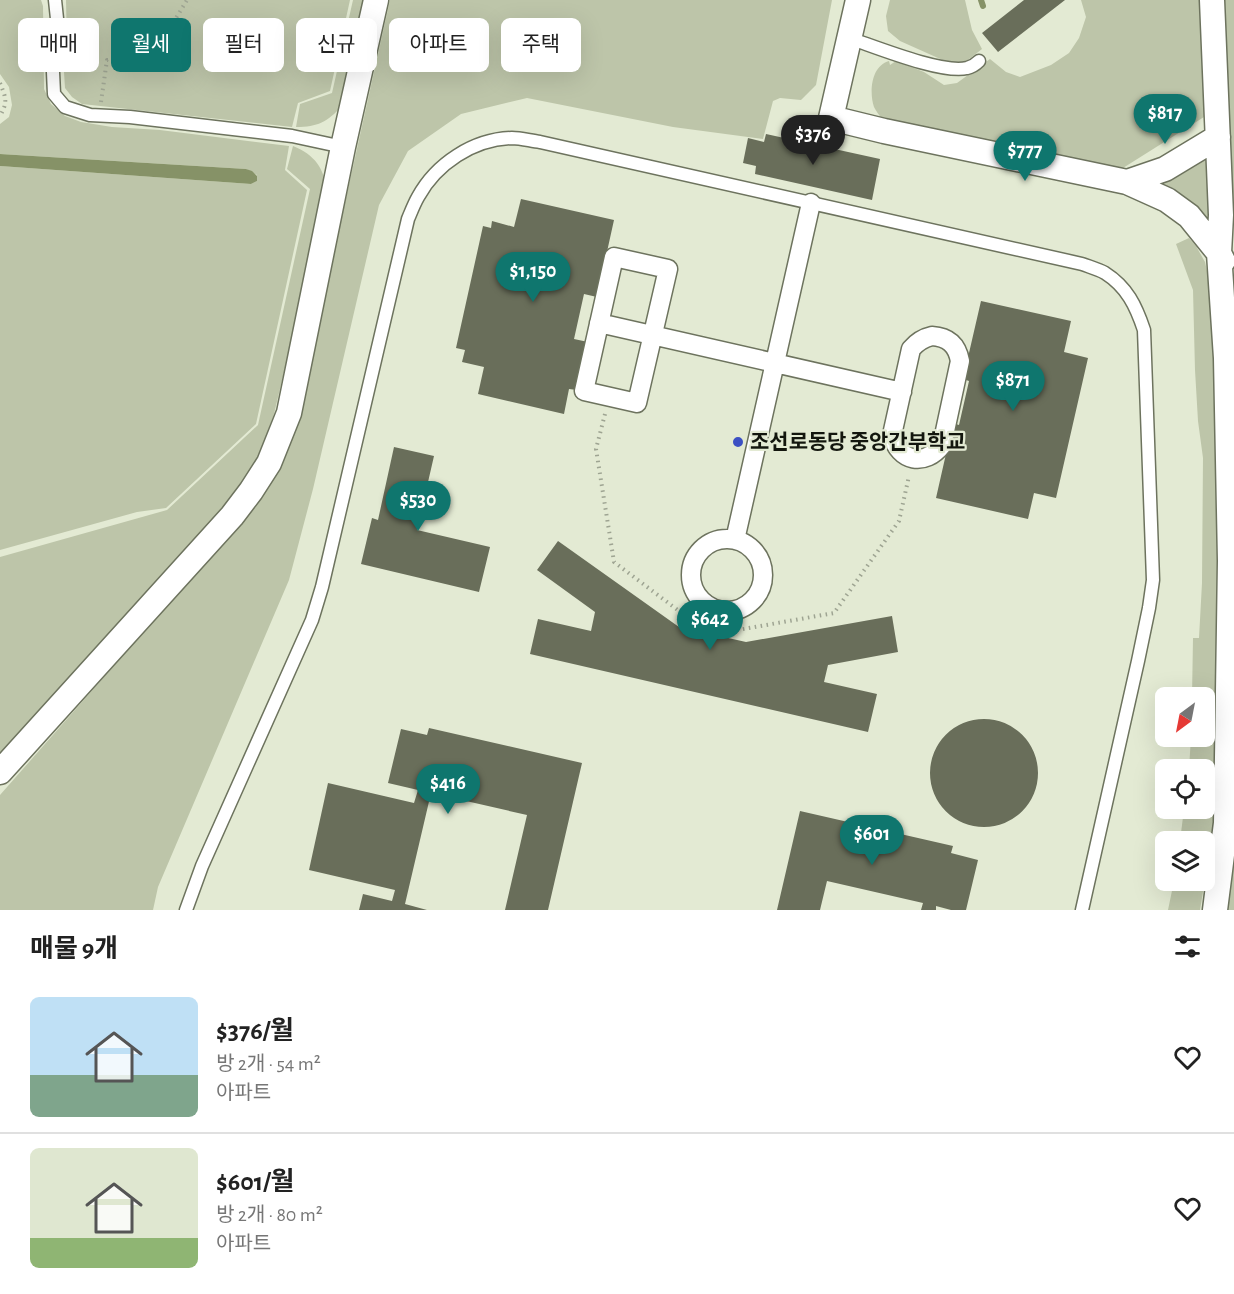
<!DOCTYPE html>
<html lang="ko">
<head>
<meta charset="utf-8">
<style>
  :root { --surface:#fff; --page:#f2f2f2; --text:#222; --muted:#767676; --line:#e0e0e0; --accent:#0f766e }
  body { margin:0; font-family:"Alegreya Sans","Noto Sans KR",sans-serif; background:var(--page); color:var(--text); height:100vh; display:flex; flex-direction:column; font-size:22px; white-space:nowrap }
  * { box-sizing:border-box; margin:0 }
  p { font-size:20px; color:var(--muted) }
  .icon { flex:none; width:33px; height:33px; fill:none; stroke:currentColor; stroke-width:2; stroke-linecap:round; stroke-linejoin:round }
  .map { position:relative; height:910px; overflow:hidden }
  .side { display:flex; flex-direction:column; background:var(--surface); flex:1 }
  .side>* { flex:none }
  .top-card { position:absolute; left:18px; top:18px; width:600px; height:54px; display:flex; gap:12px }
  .needle { width:39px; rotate:212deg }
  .controls { position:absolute; left:1155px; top:687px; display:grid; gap:12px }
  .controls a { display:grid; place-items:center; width:60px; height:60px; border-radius:9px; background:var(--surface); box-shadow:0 6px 24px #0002; font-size:30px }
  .price { position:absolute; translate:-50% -51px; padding:0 14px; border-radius:21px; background:var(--accent); color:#fff; font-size:20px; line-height:39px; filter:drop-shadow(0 2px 3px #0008) }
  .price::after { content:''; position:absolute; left:50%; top:36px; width:18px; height:14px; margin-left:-9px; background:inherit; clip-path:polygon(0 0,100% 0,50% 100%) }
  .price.on { background:#222; color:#fff }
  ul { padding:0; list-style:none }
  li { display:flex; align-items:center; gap:18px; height:150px; padding:0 30px }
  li+li { border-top:2px solid var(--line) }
  li span { display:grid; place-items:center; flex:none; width:168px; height:120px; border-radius:9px; color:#555 }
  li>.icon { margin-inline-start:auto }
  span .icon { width:72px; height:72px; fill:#fffc; stroke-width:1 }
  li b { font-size:26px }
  h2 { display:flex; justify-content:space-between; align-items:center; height:72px; padding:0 30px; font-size:26px }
  .chip { padding:0 21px; border-radius:9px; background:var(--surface); box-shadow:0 6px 24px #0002; font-size:21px; line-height:54px }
  .chip.on { background:var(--accent); color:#fff }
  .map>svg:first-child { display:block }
</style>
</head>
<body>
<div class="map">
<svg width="1234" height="910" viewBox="0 0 1234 910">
  <rect width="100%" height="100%" fill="#e3ead3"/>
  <path fill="#bdc5a9" d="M0 0H41L43 6 44 89 51 104 65 116 81 122 112 127 160 130 289 146 285 170 307 190 256 424 166 508 137 512 0 550V166L251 184 257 181V175L246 169 0 154V124L9 117 12 105 9 87 0 74Z
    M66 0H350L330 91 298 103 292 127 82 104 72 97 65 88 64 72 67 45Z
    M353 0H369L342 106C327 122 318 127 296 127L300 104 332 93Z
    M390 0H832L816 85 801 100 780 98 773 101 763 139 673 127 527 98 461 114 408 151 379 205 313 489 289 580 158 887 153 910H0V795L238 525 299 410Z
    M890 0H965L972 30 982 49 964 63 947 62 900 41 888 31 886 16Z
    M1081 0H1205L1207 111 1204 117 1123 168 1110 172 882 119C879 115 876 111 874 107 869 92 871 66 889 61L890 65 896 61 924 72 944 85 957 83 990 59 1006 72 1020 77 1051 65 1069 53 1079 38 1086 17Z
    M1220 0H1234V222L1228 147Z
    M293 146C315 155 324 168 327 191L274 414 259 455 245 481 226 506 0 761V557L167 510 258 425 310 189 287 169Z
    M1202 160 1207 161 1213 220 1207 223 1160 188 1159 182 1186 171Z
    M1189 238 1196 246 1205 262 1211 289 1219 367V763L1214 825 1200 910H1168L1174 881 1204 880V842L1180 841 1184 809 1204 808V770L1189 769 1191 737 1204 736V698L1192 697 1193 638H1199L1202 583 1203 458 1198 421 1195 370 1193 290 1176 244Z
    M1234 771V910H1217Z"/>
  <path fill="#869267" d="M0 154 246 169 252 171 257 176V181L251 184 0 166Z"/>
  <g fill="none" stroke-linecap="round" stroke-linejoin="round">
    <path stroke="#869267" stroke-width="6" d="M981 0 983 6"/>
  </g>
  <path fill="#696e5a" d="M1024 0H1065L998 52 982 33Z
    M766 134 880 159 872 200 755 174 756 166 743 163 748 138 764 142Z
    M521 199 614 220 597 297 584 294 574 339 588 342 577 390 569 389 564 414 478 394 484 367 462 362 465 350 456 348 483 226 491 228 492 221 514 227Z
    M981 301 1071 321 1064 352 1088 358 1056 498 1034 493 1028 519 936 498 953 423 959 425 969 381 963 379Z
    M394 447 434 456 417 530 490 547 479 592 361 564 372 518 378 520Z
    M558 541 679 627 746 642 892 616 898 652 828 665 824 682 877 694 868 732 530 654 538 619 591 631 595 612 537 570Z
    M930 773a54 54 0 1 1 108 0a54 54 0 1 1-108 0Z
    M429 728 582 763 548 910H505L527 815 431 793 405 904 427 910H359L363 894 392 901 395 890 309 870 328 783 414 803 418 790 388 783 401 729 427 735Z
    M800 811 953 846 951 853 978 860 966 910H951L936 906V910H921L923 903 827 881 820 910H777Z"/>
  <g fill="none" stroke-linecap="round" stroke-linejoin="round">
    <g stroke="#6d735e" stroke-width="15">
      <path id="service" d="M55 0 58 28 53 72 54 94 65 107 90 115 130 117 292 136 343 147
        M849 38C876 47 942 74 967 68 972 67 976 64 979 61
        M186 910 202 866 312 620 322 587 408 219C411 212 414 204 418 197 436 164 473 139 512 138 521 138 531 141 540 142L1082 264C1090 267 1098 269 1105 273 1127 287 1136 306 1144 330L1153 580 1149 608 1138 661 1082 910"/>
    </g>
    <g stroke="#6d735e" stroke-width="21">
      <path id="pedestrian" d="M614 257 668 269 637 403 584 391Z
        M599 323 902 392
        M932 336C948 337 957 345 960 361L942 445C925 467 899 462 892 435L911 349C917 342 923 338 932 336Z
        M691 575a36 36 0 1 1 72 0a36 36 0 1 1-72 0Z
        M735 540 811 203"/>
    </g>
    <g stroke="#6d735e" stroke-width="27">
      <path id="minor" d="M858 0 831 118 884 131 1127 182 1167 200 1189 216 1219 253 1226 358 1230 561 1226 823 1215 910
        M1212 0 1221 215 1219 253 1223 261
        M1127 182 1165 169 1218 137
        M0 772 232 516 251 491 269 463 289 413 343 147 376 0"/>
    </g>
    <path stroke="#9ea492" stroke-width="4" stroke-dasharray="1.5 4.5" stroke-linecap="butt" d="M0 83C6 98 8 102 0 116
      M101 102 107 60 157 58 163 50 170 28 187 0
      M605 414 596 449 614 562 691 620 738 630 834 613 899 521 909 476"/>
    <use href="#service" stroke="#fff" stroke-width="12"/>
    <use href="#pedestrian" stroke="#fff" stroke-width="18"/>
    <use href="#minor" stroke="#fff" stroke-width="24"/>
  </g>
  <circle fill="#3c50c3" stroke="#e3ead3" stroke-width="2" cx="738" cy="442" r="6"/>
  <g text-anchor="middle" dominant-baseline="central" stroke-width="4.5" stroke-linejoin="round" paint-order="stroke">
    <g font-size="21" font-weight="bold" fill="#13160e" stroke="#e3ead3" text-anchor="start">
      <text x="750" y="442">조선로동당 중앙간부학교</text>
    </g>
  </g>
</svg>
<div class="controls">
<a><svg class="needle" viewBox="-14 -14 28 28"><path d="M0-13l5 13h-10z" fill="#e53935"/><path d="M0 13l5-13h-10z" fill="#767676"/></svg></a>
<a><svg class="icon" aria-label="locate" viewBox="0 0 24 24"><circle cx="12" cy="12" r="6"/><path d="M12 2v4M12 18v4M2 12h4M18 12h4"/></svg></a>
<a><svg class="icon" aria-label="layers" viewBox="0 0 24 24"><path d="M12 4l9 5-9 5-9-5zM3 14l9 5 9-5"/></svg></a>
</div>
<b class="price" style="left:1165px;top:145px">$817</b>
<b class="price on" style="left:813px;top:166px">$376</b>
<b class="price" style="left:1025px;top:182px">$777</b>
<b class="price" style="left:533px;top:303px">$1,150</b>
<b class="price" style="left:1013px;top:412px">$871</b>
<b class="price" style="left:418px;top:532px">$530</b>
<b class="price" style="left:710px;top:651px">$642</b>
<b class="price" style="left:448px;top:815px">$416</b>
<b class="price" style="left:872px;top:866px">$601</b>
<div class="top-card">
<a class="chip">매매</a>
<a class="chip on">월세</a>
<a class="chip">필터</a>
<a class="chip">신규</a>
<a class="chip">아파트</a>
<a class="chip">주택</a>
</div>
</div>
<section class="side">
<h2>매물 9개<svg class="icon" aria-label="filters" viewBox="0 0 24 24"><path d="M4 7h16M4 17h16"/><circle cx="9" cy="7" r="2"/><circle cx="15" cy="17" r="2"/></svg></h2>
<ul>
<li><span style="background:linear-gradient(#bfe0f5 65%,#7fa58c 0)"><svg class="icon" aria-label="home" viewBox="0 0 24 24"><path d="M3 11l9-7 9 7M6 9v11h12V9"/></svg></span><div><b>$376/월</b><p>방 2개 · 54 m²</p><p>아파트</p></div><svg class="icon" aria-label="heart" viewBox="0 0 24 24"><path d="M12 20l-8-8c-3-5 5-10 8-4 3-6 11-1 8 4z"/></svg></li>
<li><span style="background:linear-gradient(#dfe7d0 75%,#8fb573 0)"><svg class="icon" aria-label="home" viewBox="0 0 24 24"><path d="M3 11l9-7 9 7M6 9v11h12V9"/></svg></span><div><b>$601/월</b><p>방 2개 · 80 m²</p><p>아파트</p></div><svg class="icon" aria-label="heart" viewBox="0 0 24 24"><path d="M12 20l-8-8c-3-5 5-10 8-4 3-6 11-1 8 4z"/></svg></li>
</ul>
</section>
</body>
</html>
